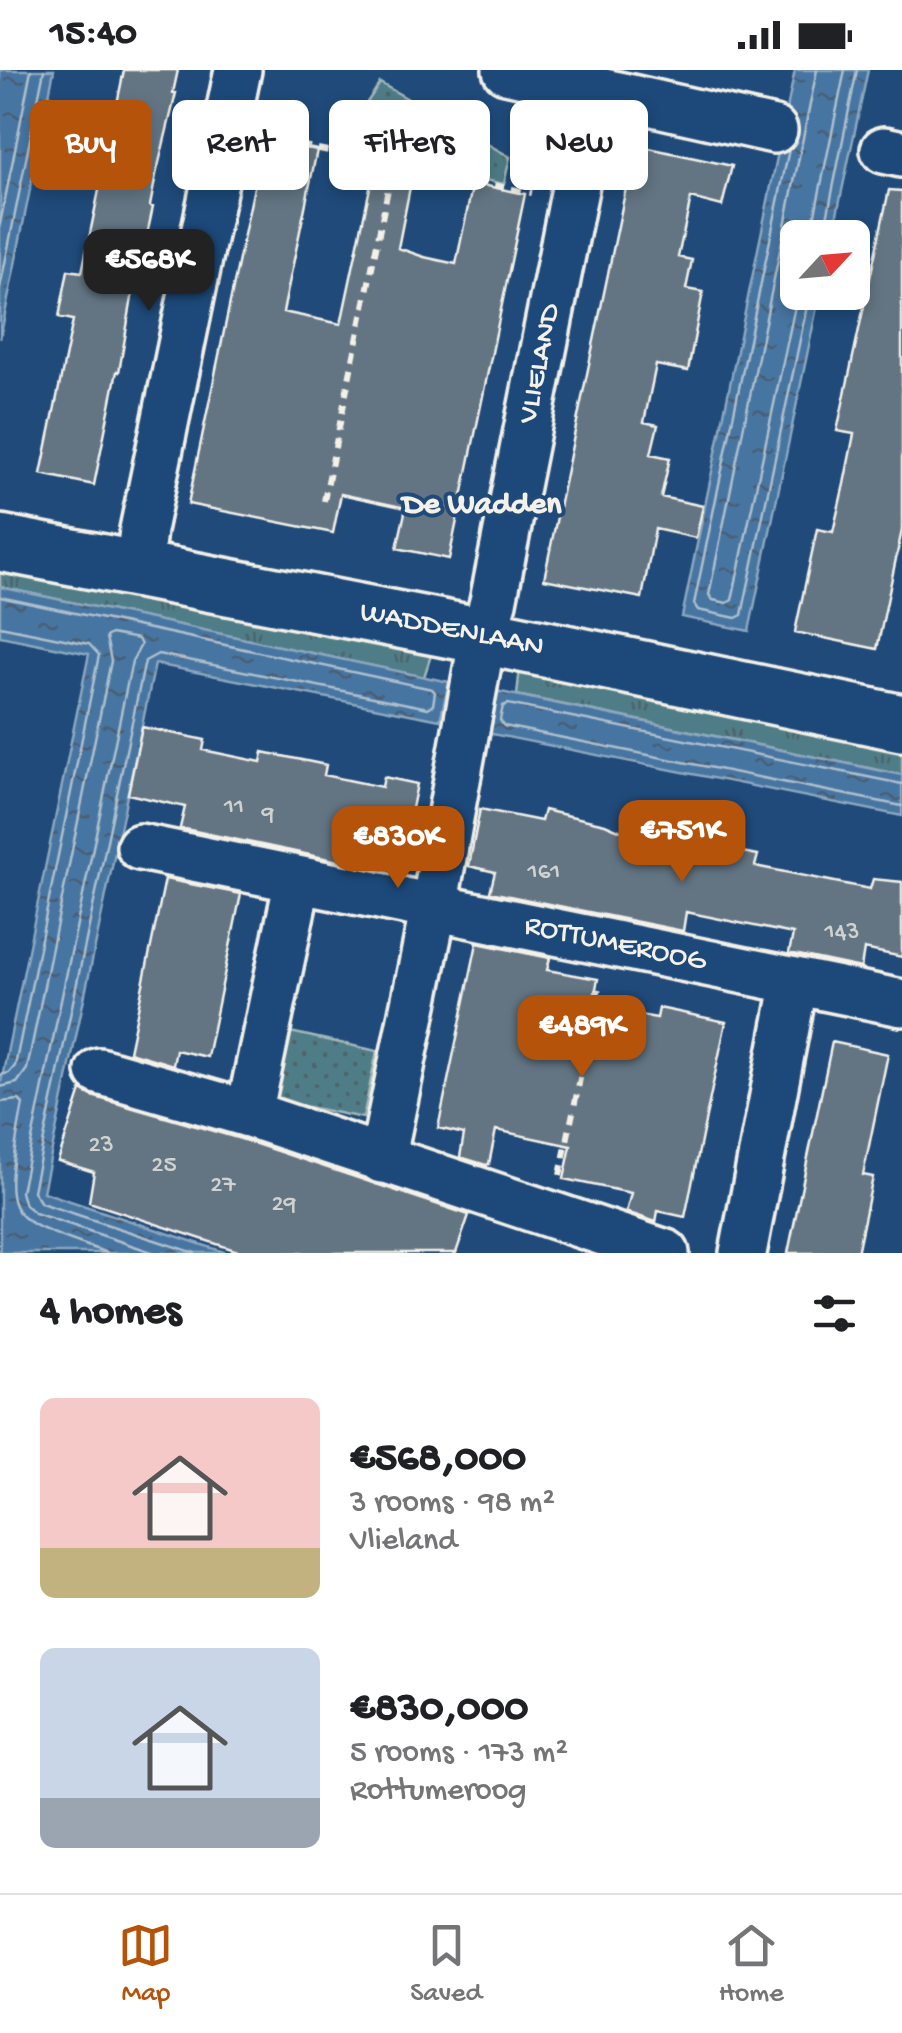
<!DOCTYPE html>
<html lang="en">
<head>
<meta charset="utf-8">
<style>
  :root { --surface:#fff; --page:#f6f6f6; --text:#202124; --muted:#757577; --line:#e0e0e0; --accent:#b45309 }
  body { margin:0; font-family:"Gochi Hand",sans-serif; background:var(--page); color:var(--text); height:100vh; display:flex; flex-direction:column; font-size:38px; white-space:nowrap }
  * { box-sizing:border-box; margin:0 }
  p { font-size:32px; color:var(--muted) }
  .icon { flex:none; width:55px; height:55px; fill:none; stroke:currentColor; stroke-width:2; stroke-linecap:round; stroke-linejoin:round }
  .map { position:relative; height:1183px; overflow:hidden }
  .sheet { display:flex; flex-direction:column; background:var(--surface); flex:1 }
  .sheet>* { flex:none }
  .guide { position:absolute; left:30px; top:30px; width:842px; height:90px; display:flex; gap:20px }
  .needle { width:65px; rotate:64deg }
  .fabs { position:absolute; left:780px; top:150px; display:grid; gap:20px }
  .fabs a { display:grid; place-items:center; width:90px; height:90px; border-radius:15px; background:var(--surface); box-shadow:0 5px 15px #0003; font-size:50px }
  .price { position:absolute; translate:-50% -85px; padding:0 22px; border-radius:20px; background:var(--accent); color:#fff; font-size:32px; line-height:65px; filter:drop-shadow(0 2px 5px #0008) }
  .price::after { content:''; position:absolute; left:50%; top:60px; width:30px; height:22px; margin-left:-15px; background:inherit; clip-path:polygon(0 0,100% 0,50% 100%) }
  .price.active { background:#222; color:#fff }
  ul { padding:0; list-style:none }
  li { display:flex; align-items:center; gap:30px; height:250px; padding:0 40px }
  li span { display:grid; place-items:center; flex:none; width:280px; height:200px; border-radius:15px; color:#555 }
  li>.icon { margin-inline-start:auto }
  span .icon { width:120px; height:120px; fill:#fffc; stroke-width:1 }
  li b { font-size:42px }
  h2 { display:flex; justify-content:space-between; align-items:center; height:120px; padding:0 40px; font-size:42px }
  .tag { padding:0 35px; border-radius:15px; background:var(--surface); box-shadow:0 5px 15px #0003; font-size:35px; line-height:90px }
  .tag.active { background:var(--accent); color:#fff }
  .status { display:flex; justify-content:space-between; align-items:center; height:70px; padding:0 50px; background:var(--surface); direction:ltr }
  .status svg { height:28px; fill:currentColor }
  .dock { display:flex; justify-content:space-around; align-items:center; height:140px; border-top:2px solid var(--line); background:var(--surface); font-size:28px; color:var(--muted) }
  .dock a { display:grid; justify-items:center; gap:5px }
  .dock .active { color:var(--accent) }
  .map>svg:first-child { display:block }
</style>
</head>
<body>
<div class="status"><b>15:40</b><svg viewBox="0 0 49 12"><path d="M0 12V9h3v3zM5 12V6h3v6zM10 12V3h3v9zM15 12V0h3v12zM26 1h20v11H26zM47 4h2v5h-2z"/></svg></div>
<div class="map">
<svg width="902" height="1183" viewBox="0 0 902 1183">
  <defs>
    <pattern id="grass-tufts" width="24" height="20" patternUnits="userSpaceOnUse" patternTransform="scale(2.5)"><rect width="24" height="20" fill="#507d87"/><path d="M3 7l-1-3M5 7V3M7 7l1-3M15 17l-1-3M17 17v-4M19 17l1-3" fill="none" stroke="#4d656a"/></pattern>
    <pattern id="park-dots" width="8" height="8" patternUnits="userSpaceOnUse" patternTransform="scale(2.5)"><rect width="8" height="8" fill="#507d87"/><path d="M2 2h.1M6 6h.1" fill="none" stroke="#4d656a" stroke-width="1.8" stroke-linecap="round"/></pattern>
    <pattern id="water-ripples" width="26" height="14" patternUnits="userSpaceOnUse" patternTransform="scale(2.5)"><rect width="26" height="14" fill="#4675a2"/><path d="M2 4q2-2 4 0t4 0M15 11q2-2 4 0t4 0" fill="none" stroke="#485e74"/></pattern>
  </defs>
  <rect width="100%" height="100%" fill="#1f4a7a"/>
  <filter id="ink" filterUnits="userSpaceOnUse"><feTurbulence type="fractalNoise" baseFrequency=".01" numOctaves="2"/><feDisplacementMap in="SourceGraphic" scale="20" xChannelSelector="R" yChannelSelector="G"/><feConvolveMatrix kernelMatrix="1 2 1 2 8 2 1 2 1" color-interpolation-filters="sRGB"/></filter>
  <g filter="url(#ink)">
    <path fill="url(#grass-tufts)" stroke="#a2b7b8" stroke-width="2.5" d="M0 487 433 579 424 607 0 517Z
      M520 597 902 677V705L517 625Z"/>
    <path fill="url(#park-dots)" stroke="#a2b7b8" stroke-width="2.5" d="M380 13 510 87 504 114 336 79Z
      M272 958 377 981 363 1048 259 1027Z"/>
    <path fill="url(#water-ripples)" stroke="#8ca7be" stroke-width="2.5" d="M0 0H54L0 269Z
      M795 0H868L832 167 798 168V222L820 223 749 561 682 547Z
      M0 517 449 612 440 650 155 594 43 1122 227 1183H0V1017L89 584 0 566Z
      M496 621 902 705V746L487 663Z"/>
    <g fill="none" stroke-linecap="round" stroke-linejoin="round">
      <path stroke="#aebfcc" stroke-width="2.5" d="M789 79 694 534 698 540 736 548 742 545 810 222
        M0 154 31 0
        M810 168 845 0
        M823 168 857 0
        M0 218 44 0
        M798 222 732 530 727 533 713 530 709 525 817 0
        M0 527 432 619 435 622 433 635 428 638 158 584 145 591 33 1121 41 1133 195 1183
        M0 556 89 574 99 585 15 996 9 1003 0 1005
        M902 714 508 634 503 636 500 650 504 656 902 736
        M0 1017 17 1013 27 999 111 591 106 567 111 564 138 569 141 575 132 591 21 1122 25 1135 35 1143 155 1183
        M0 1032 19 1030 23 1034C1 1154 0 1144 107 1183"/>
    </g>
    <path fill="#637483" stroke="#f4f1e8" stroke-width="2.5" d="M124 0H178L173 23H176L156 105 150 136 153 137 142 188H139L119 302 117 301 94 415 41 404 73 250 59 247 68 200 82 202Z
      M264 69 317 80 283 242 341 254 375 94 413 102 398 178 424 187 456 194 473 113 525 124 449 489 397 478 406 438 341 424 333 463 188 434Z
      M635 75 732 96 722 136 691 128 678 187 692 190 686 219 703 222 688 301 656 295 644 352 658 355 651 384 670 388 661 427 703 436 696 468 655 459 642 528 544 509Z
      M889 120 902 121V460L877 579 795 562 817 459 833 462 844 414 854 364 837 361Z
      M142 657 205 670 203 680 261 692 263 682 326 695 324 705 382 717 384 707 417 714 403 782 376 777 372 798 180 758 185 737 128 724Z
      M480 739 541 751 544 740 605 754 633 766 634 760 664 773 666 766 695 772 724 786 726 779 758 785 755 796 870 819 873 809 902 812V887L864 879 861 898 789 883 793 864 686 842 683 861 490 822 495 802 469 796Z
      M165 809 241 824 207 987 176 980 173 995 129 982Z
      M477 873 550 888 547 900 598 909 592 937 657 948 659 938 726 952 685 1147 658 1141 656 1152 626 1142 631 1123 564 1109 571 1076 496 1060 489 1094 486 1095 460 1087 464 1064 438 1058Z
      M832 972 888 984 863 1105 873 1107 857 1183H788Z
      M81 1020 92 1026 241 1069 469 1145 456 1183H244L89 1132 94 1102 58 1091Z"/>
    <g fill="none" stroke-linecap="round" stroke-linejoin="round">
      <g stroke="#f4f1e8" stroke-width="52">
        <g id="minor">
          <path d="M506 0 774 60"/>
          <path d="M884 80 902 84"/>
          <path d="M138 501 143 460 238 0"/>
          <path id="s1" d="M140 777 902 933"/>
          <path d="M99 1001 249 1044 666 1183"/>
          <path d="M249 1044 298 810"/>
          <path id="s2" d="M382 1090 434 837 483 566 493 532 595 18"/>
          <path d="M743 1183 795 911"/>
        </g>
      </g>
      <g stroke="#f4f1e8" stroke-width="62">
        <g id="tertiary">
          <path id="s3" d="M0 473 483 566 902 653"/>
        </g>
      </g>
      <path stroke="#f4f1e8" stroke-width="6" stroke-dasharray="10 8" stroke-linecap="butt" d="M265 68 532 123
        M324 431 393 95
        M560 1105 600 912"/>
      <use href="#minor" stroke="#1f4a7a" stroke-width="45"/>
      <use href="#tertiary" stroke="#1f4a7a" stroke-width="55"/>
    </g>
  </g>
  <g text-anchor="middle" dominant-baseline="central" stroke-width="8" stroke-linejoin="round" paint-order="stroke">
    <g font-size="25" fill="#d0d2cf">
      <text x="234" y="738">11</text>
      <text x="268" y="745">9</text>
      <text x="544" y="803">161</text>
      <text x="842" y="863">143</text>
      <text x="101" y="1076">23</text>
      <text x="164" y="1096">25</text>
      <text x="223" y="1116">27</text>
      <text x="284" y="1135">29</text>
    </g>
    <g font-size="30" fill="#f4f1e8" stroke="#1f4a7a">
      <text stroke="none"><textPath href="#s2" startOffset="812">VLIELAND</textPath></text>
      <text stroke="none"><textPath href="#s3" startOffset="460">WADDENLAAN</textPath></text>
      <text stroke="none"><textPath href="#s1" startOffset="485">ROTTUMEROOG</textPath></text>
    </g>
    <g font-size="32" font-weight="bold" fill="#f4f1e8" stroke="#1f4a7a">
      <text x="482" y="436">De Wadden</text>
    </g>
  </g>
</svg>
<div class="fabs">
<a><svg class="needle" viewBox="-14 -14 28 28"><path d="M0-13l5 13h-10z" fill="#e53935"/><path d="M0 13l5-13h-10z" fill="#757577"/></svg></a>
</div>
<b class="price active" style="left:149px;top:244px">€568K</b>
<b class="price" style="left:682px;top:815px">€751K</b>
<b class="price" style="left:398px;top:821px">€830K</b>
<b class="price" style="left:582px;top:1010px">€489K</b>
<div class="guide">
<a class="tag active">Buy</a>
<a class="tag">Rent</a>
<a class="tag">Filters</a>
<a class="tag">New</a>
</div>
</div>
<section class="sheet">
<h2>4 homes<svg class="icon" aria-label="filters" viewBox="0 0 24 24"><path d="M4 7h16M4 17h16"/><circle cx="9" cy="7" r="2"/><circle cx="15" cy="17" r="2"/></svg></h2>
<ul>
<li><span style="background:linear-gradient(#f6c9c9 75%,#c2b280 0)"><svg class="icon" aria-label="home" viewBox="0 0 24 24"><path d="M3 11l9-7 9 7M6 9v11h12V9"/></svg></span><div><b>€568,000</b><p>3 rooms · 98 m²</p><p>Vlieland</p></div></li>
<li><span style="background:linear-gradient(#c9d6e8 75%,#9aa5b1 0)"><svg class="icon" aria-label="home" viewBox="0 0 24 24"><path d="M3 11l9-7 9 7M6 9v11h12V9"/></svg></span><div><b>€830,000</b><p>5 rooms · 173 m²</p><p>Rottumeroog</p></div></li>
</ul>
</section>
<nav class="dock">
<a class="active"><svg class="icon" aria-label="map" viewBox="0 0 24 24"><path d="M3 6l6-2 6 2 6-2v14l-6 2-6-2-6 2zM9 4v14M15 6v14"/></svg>Map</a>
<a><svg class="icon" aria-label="saved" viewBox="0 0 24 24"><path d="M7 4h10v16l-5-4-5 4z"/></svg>Saved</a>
<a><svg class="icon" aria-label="home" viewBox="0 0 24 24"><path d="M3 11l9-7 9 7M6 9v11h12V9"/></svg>Home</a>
</nav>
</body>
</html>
